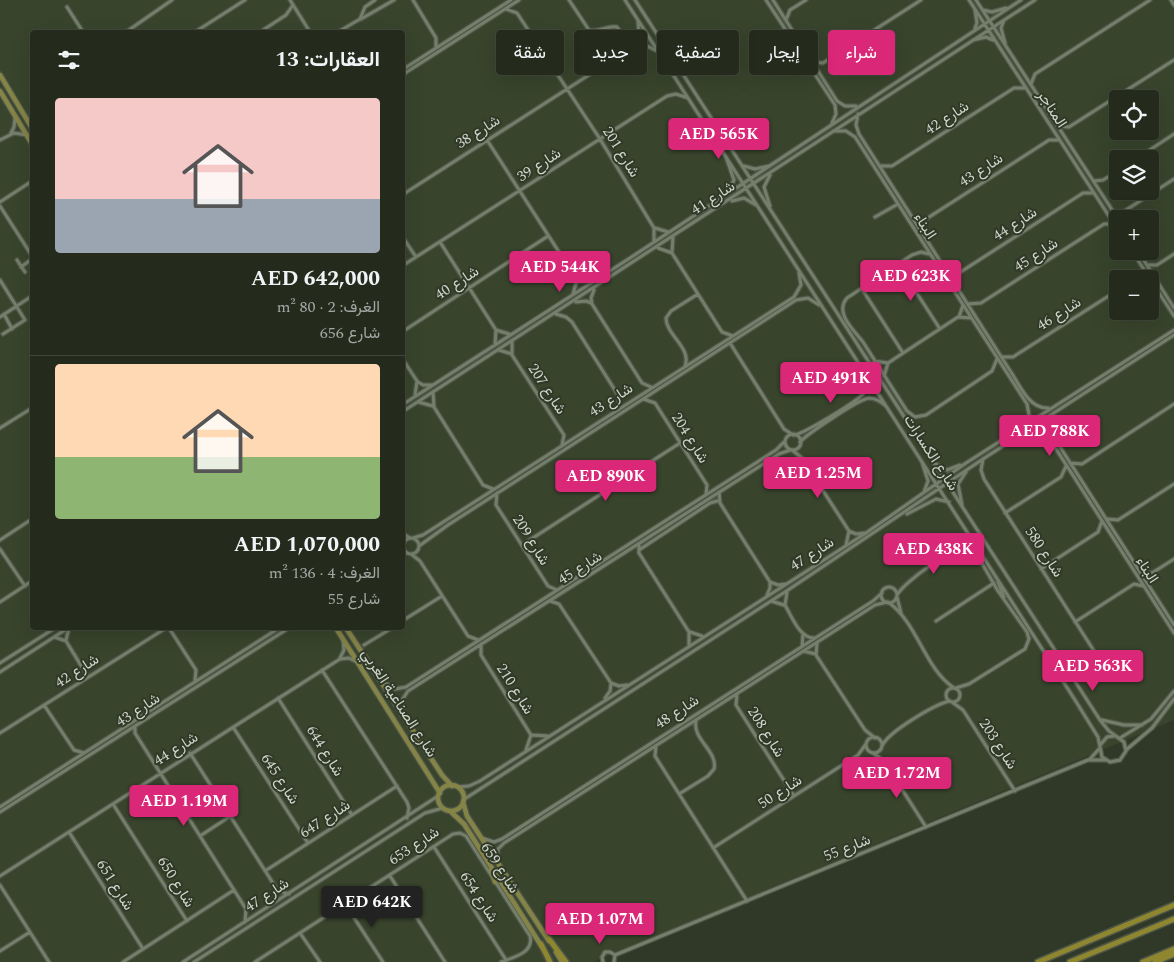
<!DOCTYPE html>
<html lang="ar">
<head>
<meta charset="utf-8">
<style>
  :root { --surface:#242b1d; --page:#2c3326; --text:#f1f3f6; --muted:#a3a7a4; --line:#41473b; --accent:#db2777 }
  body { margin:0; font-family:Spectral,Vazirmatn,serif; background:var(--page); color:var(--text); direction:rtl; height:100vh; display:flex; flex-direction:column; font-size:19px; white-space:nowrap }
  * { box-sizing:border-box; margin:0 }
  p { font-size:16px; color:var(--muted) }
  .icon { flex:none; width:28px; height:28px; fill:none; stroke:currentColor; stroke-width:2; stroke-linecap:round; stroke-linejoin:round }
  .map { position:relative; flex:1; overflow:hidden; direction:ltr }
  .drawer { position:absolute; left:30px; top:30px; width:375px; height:600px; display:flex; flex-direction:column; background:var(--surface); border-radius:5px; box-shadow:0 5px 20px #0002,0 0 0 1px var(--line); direction:rtl }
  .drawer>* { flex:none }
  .banner { position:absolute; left:420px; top:30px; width:475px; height:45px; direction:rtl; display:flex; gap:10px }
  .buttons { position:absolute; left:1109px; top:90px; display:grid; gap:10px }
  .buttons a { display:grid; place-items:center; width:50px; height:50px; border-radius:5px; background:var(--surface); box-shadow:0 5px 20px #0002,0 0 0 1px var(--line); font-size:25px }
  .price { position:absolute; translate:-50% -42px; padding:0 11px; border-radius:5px; background:var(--accent); color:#fff; font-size:16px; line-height:32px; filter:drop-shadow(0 1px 2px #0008) }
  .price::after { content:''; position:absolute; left:50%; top:30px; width:15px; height:11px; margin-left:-8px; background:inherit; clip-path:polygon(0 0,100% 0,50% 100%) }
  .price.active { background:#222; color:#fff }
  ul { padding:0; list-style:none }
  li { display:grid; align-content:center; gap:10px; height:265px; padding:0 25px }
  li+li { border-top:1px solid var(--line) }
  li span { display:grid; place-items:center; height:155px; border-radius:5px; color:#555 }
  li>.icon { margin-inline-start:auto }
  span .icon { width:90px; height:90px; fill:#fffc; stroke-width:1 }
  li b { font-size:21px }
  h2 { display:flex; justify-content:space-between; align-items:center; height:60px; padding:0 25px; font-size:21px }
  .tag { padding:0 18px; border-radius:5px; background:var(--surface); box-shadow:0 5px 20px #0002,0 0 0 1px var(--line); font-size:18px; line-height:45px }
  .tag.active { background:var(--accent); color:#fff }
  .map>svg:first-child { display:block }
</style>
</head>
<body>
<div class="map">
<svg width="1174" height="962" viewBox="0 0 1174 962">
  <rect width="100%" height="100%" fill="#303927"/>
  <path fill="#38442c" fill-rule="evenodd" d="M0 0H1174V720L593 962H0ZM32 32H402V628H32ZM1118 99H1150V131H1118ZM1118 159H1150V191H1118ZM1118 219H1150V251H1118ZM1118 279H1150V311H1118Z"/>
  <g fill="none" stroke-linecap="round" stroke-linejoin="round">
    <g stroke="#4f5648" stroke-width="5.5">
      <path id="minor" d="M290 0 310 32
        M413 0 436 38V48
        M569 0 589 30C599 33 607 25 617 27L631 47
        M625 0 1075 700 1098 737 1102 757 1110 762 1120 760 1126 751 1124 742 1109 731 1100 720 635 0
        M766 0 835 105 836 114 832 123
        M773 0 837 101 845 106H856
        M969 0 1118 230
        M976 0 1118 219
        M1171 0 1174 5
        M67 7 83 32
        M506 9 517 13 600 139 654 228V241
        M975 10 977 23 975 28
        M983 10 992 12 1006 8
        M361 19 394 0
        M786 20 790 10 806 0
        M1004 20 1001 28 1005 43
        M126 32 172 0
        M195 32 245 0
        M260 32 286 15 293 5
        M338 32 360 19 365 7 375 0
        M973 40 986 37 993 40
        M635 45 647 46 657 51
        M813 62 823 63 921 0
        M402 70 511 0
        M402 75 519 0
        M1031 84 1035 74 1150 0
        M858 114 856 125 859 134 1009 369C1019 383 1028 409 1048 408
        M1058 126 1069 127 1174 60
        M833 131H846L855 137 1027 404 1029 415 1026 423
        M11 133 14 127 15 118
        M0 140 14 133 27 135
        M487 140 577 280 592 282
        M726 157 734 180 728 192
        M1136 159 1174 134
        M744 166 755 169 769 166
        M880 166H892L1014 88H1025
        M1094 181 1103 180 1118 171
        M402 195 634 46 639 36 638 21
        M732 201 744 198 756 205
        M0 202 32 181
        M0 206 32 256
        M770 206 764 187 770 175
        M1113 212H1123L1174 179
        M875 217 898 204
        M655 228 668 232
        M921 230 926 219 1049 140H1059
        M402 236 416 257
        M440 242 496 330 495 345
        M658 248 672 253 722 332 733 336
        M1132 251 1150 279
        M1138 251 1174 308
        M672 252 673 237
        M929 254 921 252 912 255 847 298C834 313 854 330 863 342L907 411 915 417 926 415 992 371 997 359
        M17 260 25 272
        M898 264 940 329
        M1147 265H1157L1174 254
        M402 266 667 96 676 94 688 98
        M21 267 32 259
        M949 273H959L1083 193H1093
        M1136 279 1148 277
        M1150 279 1174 316
        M0 280 25 320 3 334
        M862 289 903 353
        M594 290 591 298 592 304 642 383 651 387
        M573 294 577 280
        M576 302 586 301 591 303
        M968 304 981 303 1104 224H1113
        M4 314 12 329
        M556 314 566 317 572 322 618 395 619 408
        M0 317 32 296
        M959 317 963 305
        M496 330 509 334
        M402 332 548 236
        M512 342V355L564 435 562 445
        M730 343 784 429 793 435
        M499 350 512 354
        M1003 357H1013L1118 290
        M402 358 417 381 415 395
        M874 361 888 363
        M685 366C692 348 666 335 666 318L671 311 698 294
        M884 376 888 363 958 317 971 318
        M418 382 423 385H433
        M433 392 434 407 483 485 493 489
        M643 399 655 403 707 485 706 494
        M418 402 433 406
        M402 405 630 258 1021 0
        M402 412 1035 0
        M1053 415 1050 425 1053 436 1174 625
        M0 428 32 408
        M1029 430 1042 432 1049 438 1174 633
        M785 442a8 8 0 1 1 16 0a8 8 0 1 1-16 0Z
        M795 435C806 432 855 403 863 394 867 388 866 382 865 375
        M800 442C807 434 859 399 869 398 876 398 881 402 886 406
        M792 450 802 458 849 531 846 545
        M983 459 981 470 984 479 1096 654
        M922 462 928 481 924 492
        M934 463 947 470 960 465
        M1070 463 1082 464 1174 404
        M719 492 720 503 770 582V588L767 595
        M497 493 496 505 548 586 557 590
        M962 505 958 484 966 472
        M1005 513 1061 477 1066 466
        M907 514 936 499 949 502
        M1107 519 1118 520 1174 484
        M849 531 856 534 865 533
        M402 533 410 538
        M413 538 423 535 794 297 801 285 799 273
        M403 546a8 8 0 1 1 16 0a8 8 0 1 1-16 0Z
        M0 540 32 519
        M639 544V553L689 632V645
        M522 545 680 443
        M419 546 448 525 796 300 808 298 819 305
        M0 549 25 586
        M639 550 710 503 717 501
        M411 554 420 561 468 636 478 640
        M1041 569 1098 532 1102 521
        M1141 572 1152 573 1174 559
        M770 582 778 585 786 584
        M998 582 1004 597
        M881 595a8 8 0 1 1 16 0a8 8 0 1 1-16 0Z
        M787 592 785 605C792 617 800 639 815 638
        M897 595C905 581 955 545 970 548L976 553 998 591 1027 632 1029 639 1025 649 969 684 956 688
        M897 597 901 613
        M550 601 559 604 611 683 619 686 627 685
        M771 601 784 605
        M0 602 32 581
        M888 602C918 623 924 668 954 688
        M402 621 442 596
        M936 621 994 583
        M1075 622 1134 584 1143 586
        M169 628 196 670 195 680
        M690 632 702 636
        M54 637 66 641 88 677
        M66 640 69 628
        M817 643 816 655 865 730 875 738
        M481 644V655L531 735 526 750
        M364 645 392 628
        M802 647 803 634
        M803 651 816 654
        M340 658 344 650 343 640
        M0 663 55 628
        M322 670 407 802 409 808 407 818
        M0 672 68 628
        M382 681 395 689 406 687 776 450 785 441
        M946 695a7 7 0 1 1 14 0a7 7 0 1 1-14 0Z
        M737 694 736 705 794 796
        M278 698 352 815
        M605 698 610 691 611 684
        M952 702 963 710 1015 791
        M44 705 74 750 84 753
        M404 715 402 700 408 691 779 454 790 450
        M1102 720 1124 725H1142
        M135 726V733L246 909 245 922
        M233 727 308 843
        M0 733 166 628
        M531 735 548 736
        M866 745a8 8 0 1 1 16 0a8 8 0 1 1-16 0Z
        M1120 738 1151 719 1174 691
        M1101 744 1107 737 1114 736
        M656 746 655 756 747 901
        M882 746C888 732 935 704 950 701
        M1126 750 1152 728 1174 699
        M190 753 278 891 289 894
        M873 753 884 761 926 827
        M1090 759 1099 749
        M457 787 469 786 480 781 866 533 966 463 1174 330
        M679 794 708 776 714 769C718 751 692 739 696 721
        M463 800 788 590 983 459 1174 335
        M113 804 187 921
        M0 807 279 628
        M0 812 289 628
        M69 832 143 949
        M200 836 229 817
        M482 838 494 842 502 839 873 601 882 593
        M434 847 506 960
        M713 848 858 755 866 744
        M497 860 498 849 504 843 875 605 887 602
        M265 871 397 786
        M0 876 340 659 349 658 357 662
        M390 876 445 962
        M0 885 49 962
        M345 904 383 962
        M300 933 320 962
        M0 951 30 932
        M615 955 1088 760H1105
        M123 962 234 890
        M183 962 438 796
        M194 962 425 813 443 808
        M255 962 453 834 460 833 466 836 530 936C534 953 514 957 501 962
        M603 962 602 957 605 952H610L615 955
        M614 962 615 955"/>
    </g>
    <g stroke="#4f5648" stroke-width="7">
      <path id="major" d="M0 75 32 128
        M0 91 32 144
        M336 628 440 793
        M346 628 442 775 452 786
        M438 798a13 13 0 1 1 26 0a13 13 0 1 1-26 0Z
        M463 802 467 816 549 941
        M450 811 464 824 542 947
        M491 870 495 882
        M556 952 562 962"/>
    </g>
    <g stroke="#4f5648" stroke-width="8">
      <path id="highway" d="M549 939 566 962
        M541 944 550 962
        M1038 962 1174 905
        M1070 962 1174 919
        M1143 962 1174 949
        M1155 962 1174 954"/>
    </g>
    <use href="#minor" stroke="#747f6b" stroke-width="3"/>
    <use href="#major" stroke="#848447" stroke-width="4.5"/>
    <use href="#highway" stroke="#8e872f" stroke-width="5"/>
  </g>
  <g text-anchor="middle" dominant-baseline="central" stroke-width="4" stroke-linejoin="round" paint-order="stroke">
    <g font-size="15" fill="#cfd5ca" stroke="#303927">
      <text transform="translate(1052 109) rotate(57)">المناجر</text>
      <text transform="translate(947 118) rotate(-33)">شارع 42</text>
      <text transform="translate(478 132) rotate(-32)">شارع 38</text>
      <text transform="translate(621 152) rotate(58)">شارع 201</text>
      <text transform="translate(539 165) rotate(-33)">شارع 39</text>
      <text transform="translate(981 170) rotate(-33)">شارع 43</text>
      <text transform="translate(713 198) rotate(-33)">شارع 41</text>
      <text transform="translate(1015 224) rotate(-33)">شارع 44</text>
      <text transform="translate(925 226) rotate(57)">البناء</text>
      <text transform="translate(1036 255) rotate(-33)">شارع 45</text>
      <text transform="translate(457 283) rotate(-33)">شارع 40</text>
      <text transform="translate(1059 314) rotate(-32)">شارع 46</text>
      <text transform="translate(547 389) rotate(57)">شارع 207</text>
      <text transform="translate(611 400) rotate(-33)">شارع 43</text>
      <text transform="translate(690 438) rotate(58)">شارع 204</text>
      <text transform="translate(931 453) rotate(57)">شارع الكسارات</text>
      <text transform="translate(531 540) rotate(58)">شارع 209</text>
      <text transform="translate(1044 552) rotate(57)">شارع 580</text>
      <text transform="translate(812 554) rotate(-33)">شارع 47</text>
      <text transform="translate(580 568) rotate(-32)">شارع 45</text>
      <text transform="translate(1147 570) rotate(57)">البناء</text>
      <text transform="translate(77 671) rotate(-33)">شارع 42</text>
      <text transform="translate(515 689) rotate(58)">شارع 210</text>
      <text transform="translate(399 703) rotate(57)">شارع الصناعية الغربي</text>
      <text transform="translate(138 710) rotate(-33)">شارع 43</text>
      <text transform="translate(677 712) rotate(-33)">شارع 48</text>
      <text transform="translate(766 732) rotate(58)">شارع 208</text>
      <text transform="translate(998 744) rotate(57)">شارع 203</text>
      <text transform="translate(176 749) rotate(-32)">شارع 44</text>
      <text transform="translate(325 751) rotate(58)">شارع 644</text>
      <text transform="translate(280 779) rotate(57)">شارع 645</text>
      <text transform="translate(780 792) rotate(-33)">شارع 50</text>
      <text transform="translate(325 819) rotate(-33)">شارع 647</text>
      <text transform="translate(414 846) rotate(-33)">شارع 653</text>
      <text transform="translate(847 848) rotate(-22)">شارع 55</text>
      <text transform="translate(500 868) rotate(57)">شارع 659</text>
      <text transform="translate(176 882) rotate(58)">شارع 650</text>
      <text transform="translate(115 885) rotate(58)">شارع 651</text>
      <text transform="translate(267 895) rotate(-33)">شارع 47</text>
      <text transform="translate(479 897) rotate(57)">شارع 654</text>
    </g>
  </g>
</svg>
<div class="buttons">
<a><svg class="icon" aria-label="locate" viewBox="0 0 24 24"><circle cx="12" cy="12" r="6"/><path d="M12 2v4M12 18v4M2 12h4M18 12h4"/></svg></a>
<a><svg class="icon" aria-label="layers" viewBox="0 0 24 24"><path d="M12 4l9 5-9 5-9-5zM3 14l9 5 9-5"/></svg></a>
<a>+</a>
<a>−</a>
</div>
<b class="price" style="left:719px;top:160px">AED 565K</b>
<b class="price" style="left:560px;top:293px">AED 544K</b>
<b class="price" style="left:911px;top:302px">AED 623K</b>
<b class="price" style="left:831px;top:404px">AED 491K</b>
<b class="price" style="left:1050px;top:457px">AED 788K</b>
<b class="price" style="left:818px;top:499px">AED 1.25M</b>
<b class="price" style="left:606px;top:502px">AED 890K</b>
<b class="price" style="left:934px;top:575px">AED 438K</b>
<b class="price" style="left:1093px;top:692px">AED 563K</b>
<b class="price" style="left:897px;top:799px">AED 1.72M</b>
<b class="price" style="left:184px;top:827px">AED 1.19M</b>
<b class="price active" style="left:372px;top:928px">AED 642K</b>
<b class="price" style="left:600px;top:945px">AED 1.07M</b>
<div class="banner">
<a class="tag active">شراء</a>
<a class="tag">إيجار</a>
<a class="tag">تصفية</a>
<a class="tag">جديد</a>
<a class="tag">شقة</a>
</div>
<section class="drawer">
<h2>العقارات: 13<svg class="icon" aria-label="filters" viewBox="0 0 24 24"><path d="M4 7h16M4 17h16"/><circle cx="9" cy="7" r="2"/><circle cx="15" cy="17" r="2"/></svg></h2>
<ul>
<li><span style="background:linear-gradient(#f6c9c9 65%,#9aa5b1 0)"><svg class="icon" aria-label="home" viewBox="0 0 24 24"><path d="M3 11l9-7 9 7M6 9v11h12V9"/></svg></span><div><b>AED 642,000</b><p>الغرف: 2 · 80 m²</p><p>شارع 656</p></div></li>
<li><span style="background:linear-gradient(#ffd9b3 60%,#8fb573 0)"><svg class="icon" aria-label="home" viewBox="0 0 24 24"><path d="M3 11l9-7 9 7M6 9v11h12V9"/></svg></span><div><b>AED 1,070,000</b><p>الغرف: 4 · 136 m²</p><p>شارع 55</p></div></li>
</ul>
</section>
</div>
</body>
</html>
